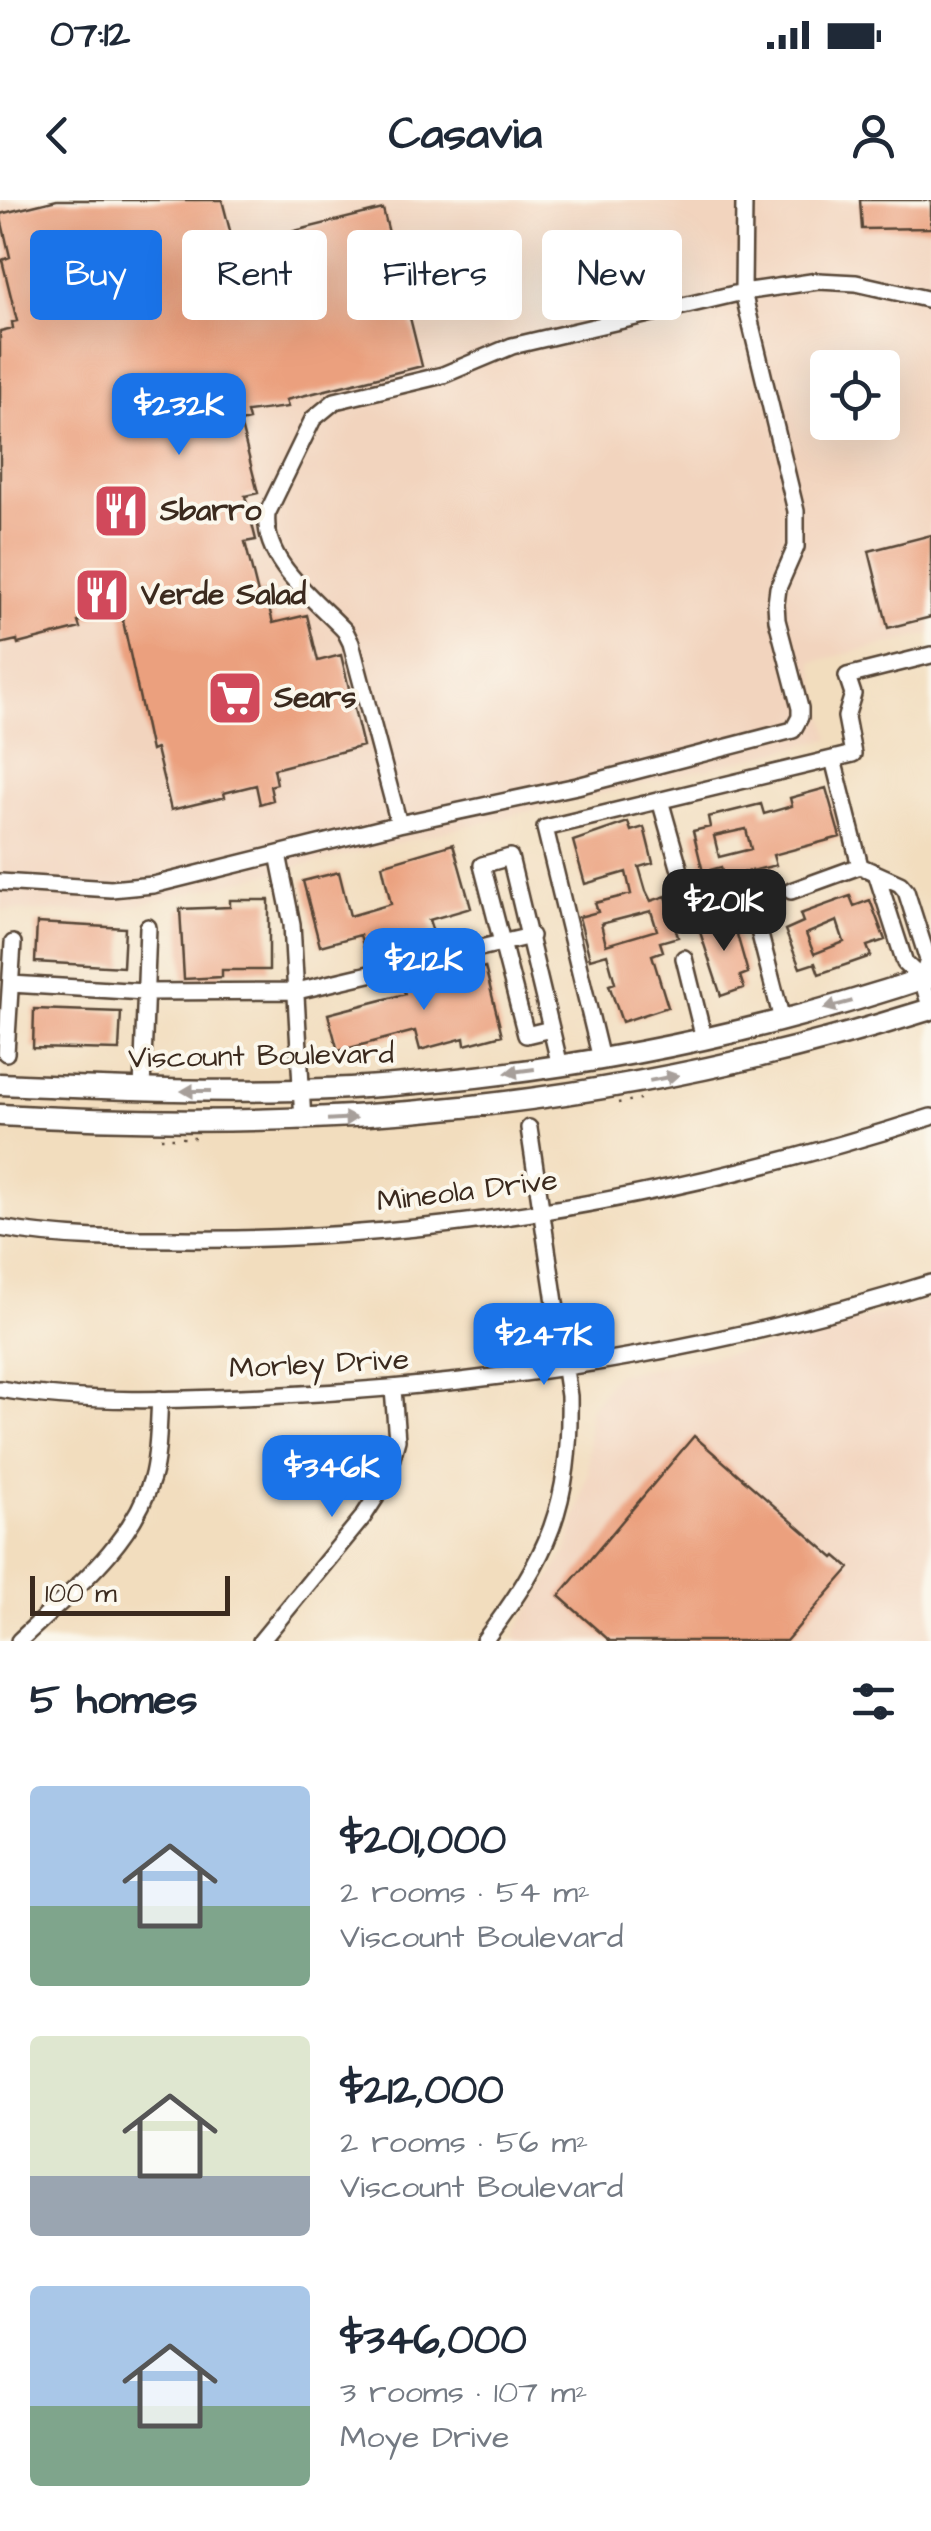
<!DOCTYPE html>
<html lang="en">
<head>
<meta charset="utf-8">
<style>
  :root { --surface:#fff; --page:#f2f2f3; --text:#1f2937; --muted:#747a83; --accent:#1a73e8 }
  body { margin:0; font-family:"Architects Daughter",sans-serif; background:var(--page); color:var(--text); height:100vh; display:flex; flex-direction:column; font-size:38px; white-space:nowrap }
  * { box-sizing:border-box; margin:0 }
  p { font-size:32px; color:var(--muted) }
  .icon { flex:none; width:55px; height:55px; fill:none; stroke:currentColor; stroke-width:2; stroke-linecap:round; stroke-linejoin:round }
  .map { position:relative; height:1441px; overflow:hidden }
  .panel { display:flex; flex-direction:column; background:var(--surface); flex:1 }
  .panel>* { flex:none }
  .banner { position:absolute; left:30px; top:30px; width:872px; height:90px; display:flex; gap:20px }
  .buttons { position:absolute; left:810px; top:150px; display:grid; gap:20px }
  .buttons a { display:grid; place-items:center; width:90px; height:90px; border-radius:10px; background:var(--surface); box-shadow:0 10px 40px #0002; font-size:50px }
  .scale { position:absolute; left:30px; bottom:25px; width:200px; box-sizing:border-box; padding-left:10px; border:5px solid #3b2a1e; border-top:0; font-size:28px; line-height:35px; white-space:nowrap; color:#3b2a1e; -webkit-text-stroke:8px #fbf7ec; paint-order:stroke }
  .price { position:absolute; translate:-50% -85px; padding:0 22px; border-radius:20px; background:var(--accent); color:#fff; font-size:32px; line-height:65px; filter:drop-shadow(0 2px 5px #0008) }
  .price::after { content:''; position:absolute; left:50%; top:60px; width:30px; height:22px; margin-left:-15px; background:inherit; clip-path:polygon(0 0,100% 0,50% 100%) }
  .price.active { background:#222; color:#fff }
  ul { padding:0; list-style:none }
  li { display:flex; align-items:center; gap:30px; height:250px; padding:0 30px }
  li span { display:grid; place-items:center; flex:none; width:280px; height:200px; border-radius:10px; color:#555 }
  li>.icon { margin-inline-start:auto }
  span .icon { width:120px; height:120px; fill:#fffc; stroke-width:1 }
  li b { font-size:42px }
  h2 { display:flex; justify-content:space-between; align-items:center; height:120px; padding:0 30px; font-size:42px }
  .pill { padding:0 35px; border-radius:10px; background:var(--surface); box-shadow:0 10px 40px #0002; font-size:35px; line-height:90px }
  .pill.active { background:var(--accent); color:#fff }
  .status { display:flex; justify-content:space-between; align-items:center; height:70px; padding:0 50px; background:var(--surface); direction:ltr }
  .status svg { height:28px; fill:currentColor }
  header { display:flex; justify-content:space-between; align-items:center; height:130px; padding:0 30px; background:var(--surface); font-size:45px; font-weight:700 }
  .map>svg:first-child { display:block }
</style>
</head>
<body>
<div class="status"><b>07:12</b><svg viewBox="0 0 49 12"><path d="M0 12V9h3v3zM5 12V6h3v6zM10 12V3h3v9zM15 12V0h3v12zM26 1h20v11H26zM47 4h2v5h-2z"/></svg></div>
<header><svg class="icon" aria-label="back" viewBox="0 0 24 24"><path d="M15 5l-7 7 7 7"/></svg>Casavia<svg class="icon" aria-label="person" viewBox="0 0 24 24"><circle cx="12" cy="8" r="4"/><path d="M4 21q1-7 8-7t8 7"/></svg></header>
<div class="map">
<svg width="931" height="1441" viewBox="0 0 931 1441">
  <rect width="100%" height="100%" fill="#fbf7ec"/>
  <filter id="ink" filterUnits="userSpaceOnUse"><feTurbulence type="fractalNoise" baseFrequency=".01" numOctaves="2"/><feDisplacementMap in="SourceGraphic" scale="20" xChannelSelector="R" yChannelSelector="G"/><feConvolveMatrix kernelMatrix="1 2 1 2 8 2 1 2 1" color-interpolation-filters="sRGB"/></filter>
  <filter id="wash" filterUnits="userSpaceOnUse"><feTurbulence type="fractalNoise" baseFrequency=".0048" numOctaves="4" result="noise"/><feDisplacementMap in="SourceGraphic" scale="40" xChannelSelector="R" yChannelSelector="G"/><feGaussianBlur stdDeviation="2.25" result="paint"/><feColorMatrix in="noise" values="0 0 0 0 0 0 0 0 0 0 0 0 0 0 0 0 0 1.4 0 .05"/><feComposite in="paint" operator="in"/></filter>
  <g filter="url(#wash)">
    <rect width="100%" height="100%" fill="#f2ddbe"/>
    <path fill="#f2d4be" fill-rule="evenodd" d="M0 0H931V434L812 462 830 539 105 713 0 710ZM828 168H882V222H828Z
      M931 1100V1441H517L516 1431 567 1351 588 1272 589 1211 616 1174 759 1148Z"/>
    <g id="blocks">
      <path fill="#eba07e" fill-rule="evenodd" d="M57 0H222L234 46 383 9 422 166 286 200 288 207 247 212 249 220 240 222 258 293 245 296 256 340 245 342 258 394 265 392 273 423 307 415 318 461 341 455 363 546 274 569 277 584 270 586 273 600 260 604 256 585 224 593 225 597 171 610 156 549 151 551 120 407 78 422 80 428 18 444 17 440 0 444V131L13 128 12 122 17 121 2 60 10 57 0 14Z
        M860 0H931V28L862 29Z
        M931 335V417L888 428 869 351Z
        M826 588 840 637 773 655 776 665 756 670 723 677 721 667 703 672 693 631 710 627 708 617 761 604 764 614 792 606 790 598ZM746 629 751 649 719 657 714 636Z
        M628 622 631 631 644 627 653 663 639 667 646 691 651 701 666 696 678 737 660 742 663 751 652 755 668 807 622 822 609 785 615 783 607 754 590 759 579 717 598 712 595 703 631 694 626 672 585 684 573 641ZM651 711 657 730 606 745 601 724Z
        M453 644 471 708 429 720 433 732 365 752 360 735 320 746 303 681 339 672 350 716 391 704 382 665Z
        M850 696 854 706 870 700 885 740 867 746 871 756 851 763 819 774 815 763 800 768 785 730 803 722 800 714ZM837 721 844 742 814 754 806 734Z
        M230 700H269V770H222V777L184 779 180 709 230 707Z
        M725 712 730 725 734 724 748 773 740 776 744 788 721 796 700 732 708 730 705 719Z
        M37 723 125 728 123 767 35 762Z
        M485 767 502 835 465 845 464 838 420 850 415 831 338 851 328 814 405 794 401 781 437 771 439 779Z
        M34 809 121 812 119 850 33 848Z
        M694 1236 834 1358 836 1356 850 1368 786 1441H610L559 1396Z"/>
    </g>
  </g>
  <g filter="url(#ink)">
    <use href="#blocks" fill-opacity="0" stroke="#564536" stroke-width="2.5"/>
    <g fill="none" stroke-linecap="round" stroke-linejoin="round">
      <g stroke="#564536" stroke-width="20">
        <path id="minor" d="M833 559 860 666 900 684 906 691 928 760 922 779
          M660 600 679 667
          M399 624 351 443 345 431C315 399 262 362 267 314L313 219 335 201 443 175 512 146 743 92 818 81 856 83 931 100
          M278 654 292 724 303 921
          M877 676 905 763 922 779 931 810
          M0 682 111 689 153 685 399 624 577 586 793 530 800 517V508L777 420 776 404 778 388 796 347V311L743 92 744 0
          M791 691 860 666
          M757 723 782 820
          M684 758 704 839
          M11 784 145 792 297 791 531 736
          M551 829 526 835 482 665 510 657 560 866
          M6 853 13 743
          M601 859 545 628 853 554 846 517 853 494 847 476 931 455
          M142 890 148 727
          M0 1028C60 1039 121 1039 182 1039 435 1042 691 994 931 917
          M0 1189C87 1204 178 1200 266 1196 491 1186 716 1151 931 1083
          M19 1441C68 1394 132 1346 152 1278 159 1253 158 1225 160 1199
          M261 1441 363 1317 385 1283 397 1240 393 1189
          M484 1441C549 1355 571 1306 569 1196L529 928"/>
      </g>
      <g stroke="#564536" stroke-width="25">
        <path id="major" d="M0 884C116 889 233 894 350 888 548 876 743 839 931 776
          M0 915C327 934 617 908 931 809"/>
      </g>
      <path stroke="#564536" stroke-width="2.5" stroke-dasharray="2.5 8" stroke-linecap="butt" d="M618 903 640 899
        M161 938H198"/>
      <use href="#minor" stroke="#fff" stroke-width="15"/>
      <use href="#major" stroke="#fff" stroke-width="20"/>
    </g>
    <defs><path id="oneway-solid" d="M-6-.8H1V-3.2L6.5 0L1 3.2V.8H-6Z" transform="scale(2.5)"/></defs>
    <g fill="#a79f9a">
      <use href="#oneway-solid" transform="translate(838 805) rotate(165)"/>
      <use href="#oneway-solid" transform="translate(520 871) rotate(172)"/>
      <use href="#oneway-solid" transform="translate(664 878) rotate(-11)"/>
      <use href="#oneway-solid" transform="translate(196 891) rotate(-180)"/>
      <use href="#oneway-solid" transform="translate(342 919) rotate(-3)"/>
    </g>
  </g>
  <defs>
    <g id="restaurant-square" transform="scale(2.875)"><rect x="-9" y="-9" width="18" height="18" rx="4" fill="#d1495b" stroke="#fbf7ec"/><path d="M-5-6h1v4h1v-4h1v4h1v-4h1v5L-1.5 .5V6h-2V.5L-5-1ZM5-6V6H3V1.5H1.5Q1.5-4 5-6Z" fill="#fff"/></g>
    <g id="supermarket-square" transform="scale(2.875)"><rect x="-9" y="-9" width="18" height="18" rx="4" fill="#d1495b" stroke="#fbf7ec"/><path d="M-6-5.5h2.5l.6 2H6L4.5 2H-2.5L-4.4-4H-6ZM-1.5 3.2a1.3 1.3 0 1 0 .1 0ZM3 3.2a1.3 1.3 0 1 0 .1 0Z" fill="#fff"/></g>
  </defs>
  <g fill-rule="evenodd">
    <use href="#restaurant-square" x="121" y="311"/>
    <use href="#restaurant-square" x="102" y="395"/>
    <use href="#supermarket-square" x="235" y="498"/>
  </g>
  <g text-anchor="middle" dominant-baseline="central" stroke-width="8" stroke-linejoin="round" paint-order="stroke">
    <g font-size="30" font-weight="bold" fill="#3b2a1e" stroke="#fbf7ec" text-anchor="start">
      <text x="160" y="311">Sbarro</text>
      <text x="141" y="395">Verde Salad</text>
      <text x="274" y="498">Sears</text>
    </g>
    <g font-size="30" fill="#3b2a1e" stroke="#fbf7ec">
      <text transform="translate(261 856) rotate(-1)">Viscount Boulevard</text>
      <text transform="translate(467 991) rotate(-7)">Mineola Drive</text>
      <text transform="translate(319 1164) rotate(-3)">Morley Drive</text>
    </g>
  </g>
</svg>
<div class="buttons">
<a><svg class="icon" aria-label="locate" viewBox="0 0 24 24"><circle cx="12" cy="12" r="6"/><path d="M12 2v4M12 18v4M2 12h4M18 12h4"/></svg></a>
</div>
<div class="scale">100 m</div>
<b class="price" style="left:179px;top:258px">$232K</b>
<b class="price active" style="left:724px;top:754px">$201K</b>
<b class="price" style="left:424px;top:813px">$212K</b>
<b class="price" style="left:544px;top:1188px">$247K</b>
<b class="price" style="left:332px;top:1320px">$346K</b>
<div class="banner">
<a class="pill active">Buy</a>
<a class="pill">Rent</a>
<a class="pill">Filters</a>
<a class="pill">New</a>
</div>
</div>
<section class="panel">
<h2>5 homes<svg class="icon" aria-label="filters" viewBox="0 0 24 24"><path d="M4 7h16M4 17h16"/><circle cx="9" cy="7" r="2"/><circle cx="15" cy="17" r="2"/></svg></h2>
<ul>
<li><span style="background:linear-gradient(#a9c7e8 60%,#7fa58c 0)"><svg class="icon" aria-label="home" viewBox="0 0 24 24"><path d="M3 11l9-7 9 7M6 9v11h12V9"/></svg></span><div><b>$201,000</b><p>2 rooms · 54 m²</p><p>Viscount Boulevard</p></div></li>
<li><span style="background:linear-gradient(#dfe7d0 70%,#9aa5b1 0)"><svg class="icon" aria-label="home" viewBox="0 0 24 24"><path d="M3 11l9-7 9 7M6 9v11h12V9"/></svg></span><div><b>$212,000</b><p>2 rooms · 56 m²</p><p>Viscount Boulevard</p></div></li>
<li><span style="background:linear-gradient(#a9c7e8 60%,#7fa58c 0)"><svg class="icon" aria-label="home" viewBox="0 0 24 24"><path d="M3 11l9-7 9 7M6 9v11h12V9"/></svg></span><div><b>$346,000</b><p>3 rooms · 107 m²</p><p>Moye Drive</p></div></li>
</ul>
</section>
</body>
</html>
